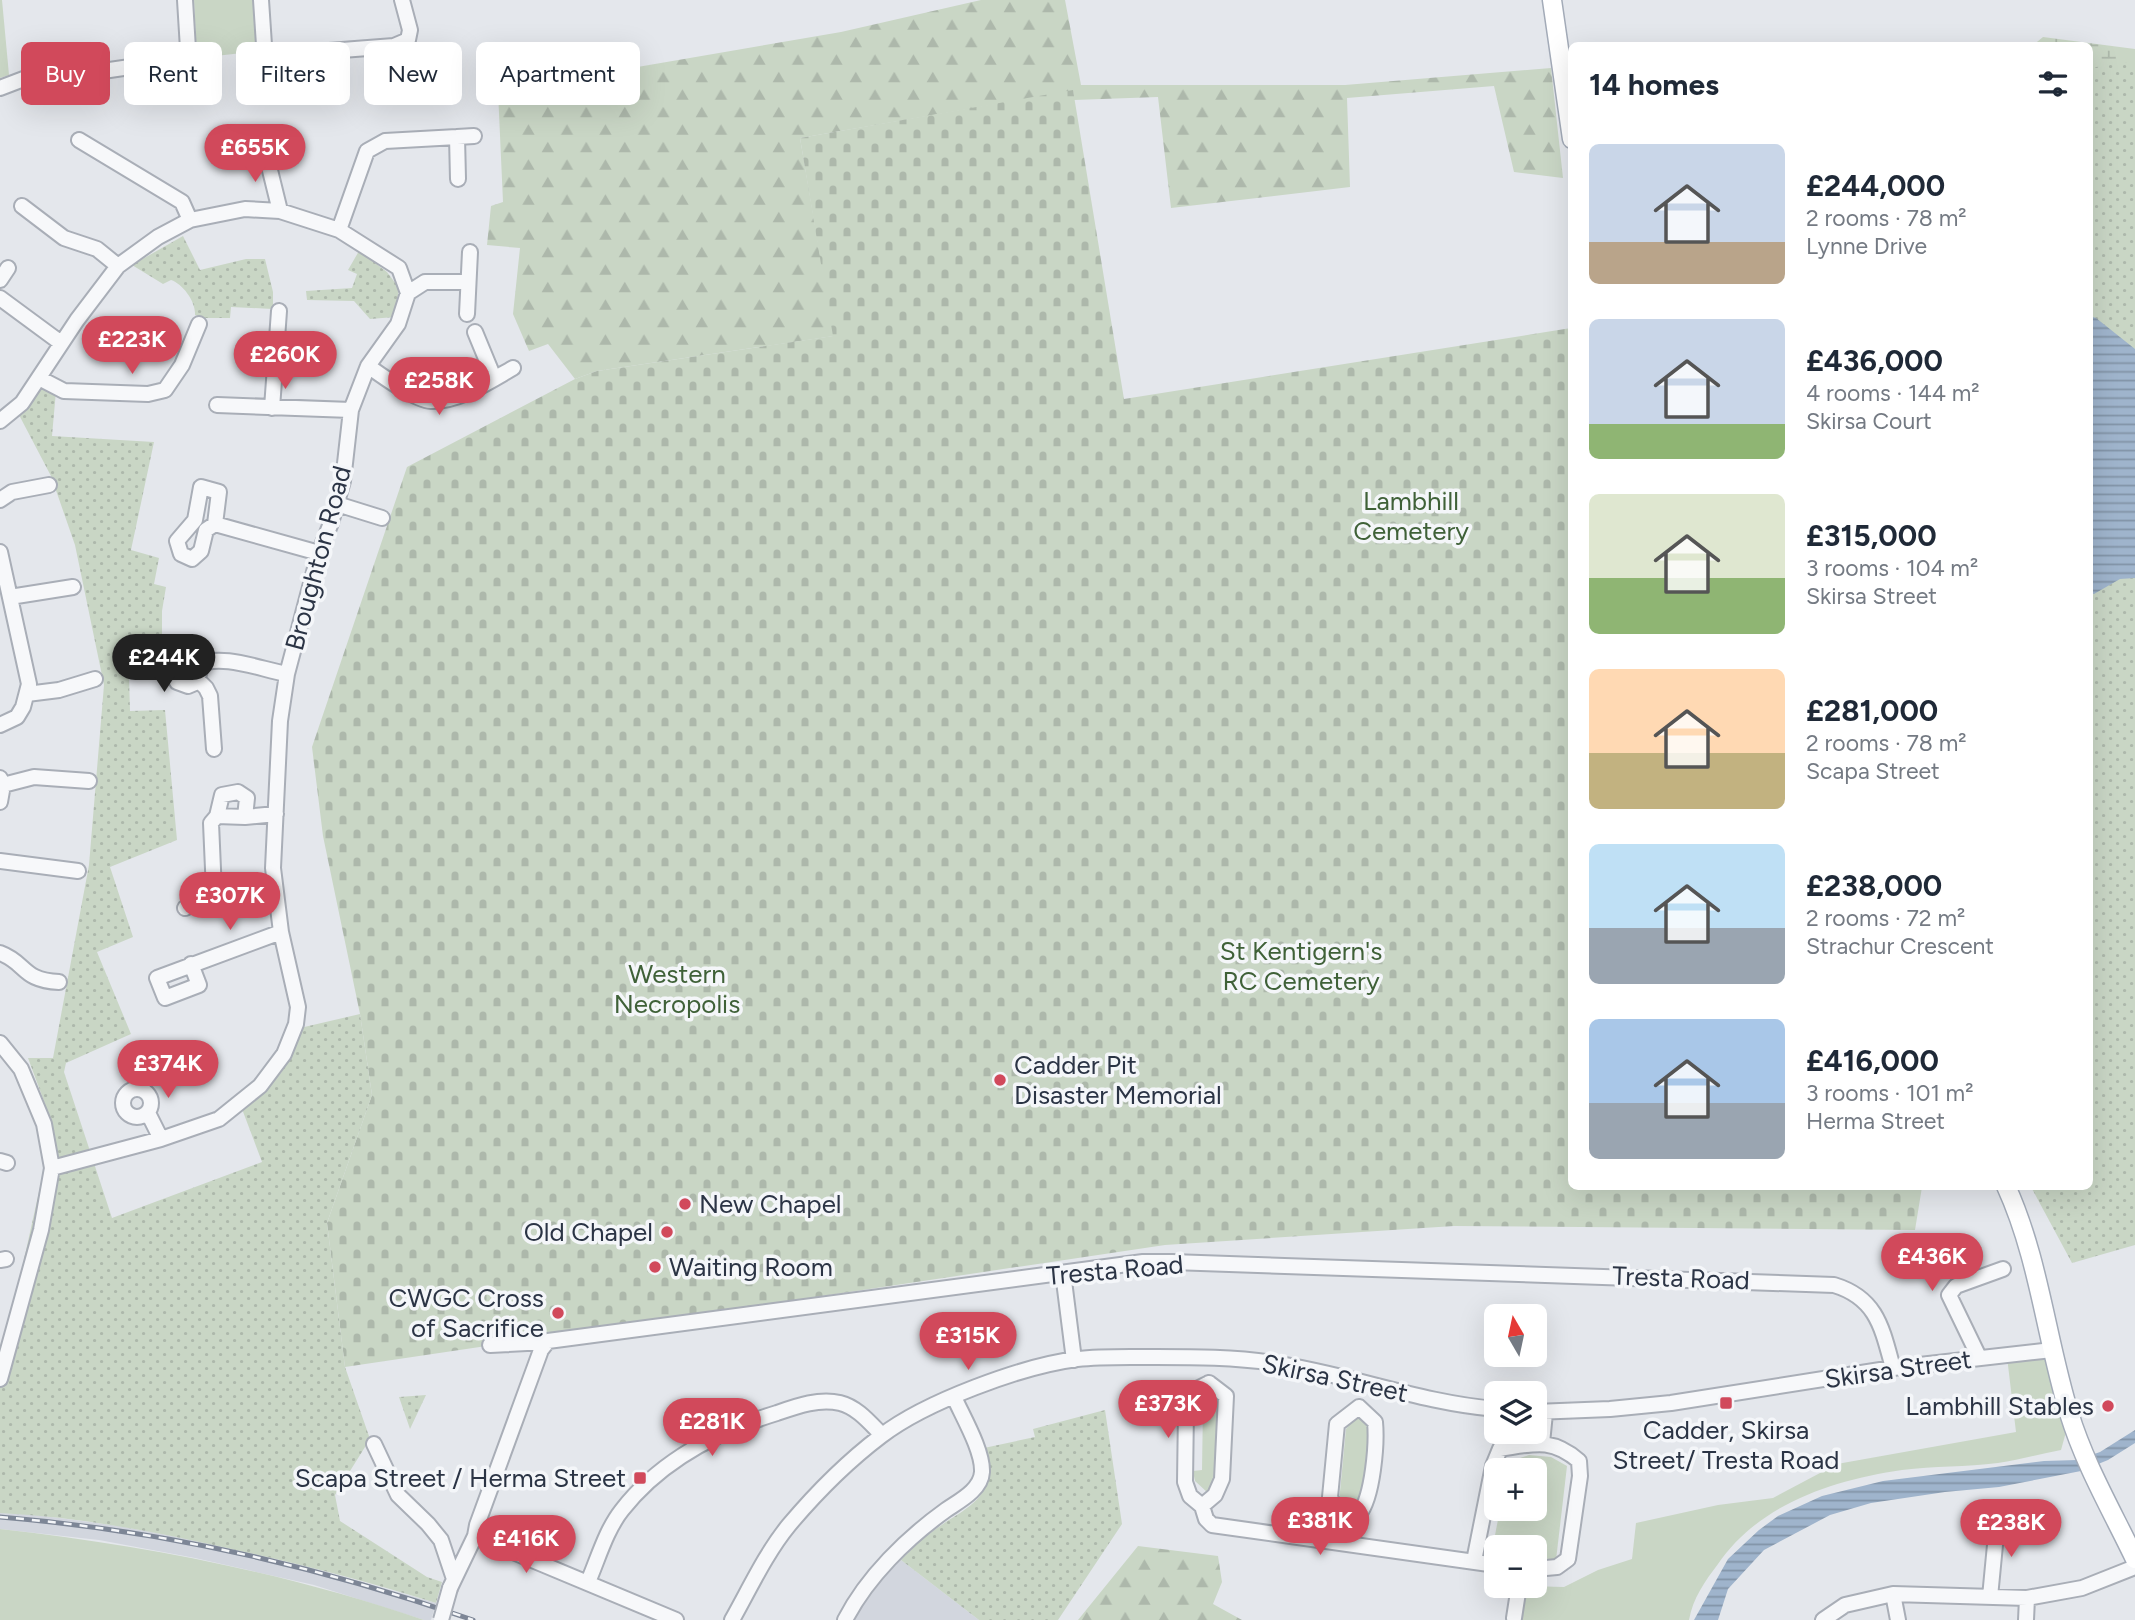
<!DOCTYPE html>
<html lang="en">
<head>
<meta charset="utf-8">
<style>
  :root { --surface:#fff; --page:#f6f6f7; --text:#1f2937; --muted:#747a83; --accent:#d1495b }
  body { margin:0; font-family:Figtree,sans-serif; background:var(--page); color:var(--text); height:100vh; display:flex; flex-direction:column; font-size:26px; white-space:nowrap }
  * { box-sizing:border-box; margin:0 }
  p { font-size:23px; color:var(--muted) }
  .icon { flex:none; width:38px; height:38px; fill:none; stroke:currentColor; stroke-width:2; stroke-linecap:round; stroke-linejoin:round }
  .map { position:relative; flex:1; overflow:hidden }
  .side { position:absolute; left:1568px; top:42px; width:525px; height:1148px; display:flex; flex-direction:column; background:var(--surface); border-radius:10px; box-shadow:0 7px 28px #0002 }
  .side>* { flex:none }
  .guide { position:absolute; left:21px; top:42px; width:665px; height:63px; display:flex; gap:14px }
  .needle { width:46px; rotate:351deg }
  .fabs { position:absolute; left:1484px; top:1304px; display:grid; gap:14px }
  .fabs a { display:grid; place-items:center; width:63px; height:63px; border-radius:10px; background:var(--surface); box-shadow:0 7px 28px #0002; font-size:35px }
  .price { position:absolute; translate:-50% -60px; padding:0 16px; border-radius:24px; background:var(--accent); color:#fff; font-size:23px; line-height:46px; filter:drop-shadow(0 2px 4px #0008) }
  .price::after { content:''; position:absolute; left:50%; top:42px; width:21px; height:16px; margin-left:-10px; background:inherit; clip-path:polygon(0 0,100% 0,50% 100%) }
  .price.on { background:#222; color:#fff }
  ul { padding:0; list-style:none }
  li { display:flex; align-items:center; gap:21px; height:175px; padding:0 21px }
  li span { display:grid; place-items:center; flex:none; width:196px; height:140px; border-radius:10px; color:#555 }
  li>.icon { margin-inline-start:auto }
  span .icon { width:84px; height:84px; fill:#fffc; stroke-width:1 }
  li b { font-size:30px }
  h2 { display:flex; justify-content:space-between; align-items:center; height:84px; padding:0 21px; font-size:30px }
  .tag { padding:0 24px; border-radius:10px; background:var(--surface); box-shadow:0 7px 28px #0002; font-size:24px; line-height:63px }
  .tag.on { background:var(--accent); color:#fff }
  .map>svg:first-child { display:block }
</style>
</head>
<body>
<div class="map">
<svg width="2135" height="1620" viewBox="0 0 2135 1620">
  <defs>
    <pattern id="forest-firs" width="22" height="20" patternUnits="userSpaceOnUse" patternTransform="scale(1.75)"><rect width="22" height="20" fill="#c9d6c5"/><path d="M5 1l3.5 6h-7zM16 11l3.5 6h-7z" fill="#adb8ab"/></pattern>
    <pattern id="wetland-marsh" width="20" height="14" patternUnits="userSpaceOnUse" patternTransform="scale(1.75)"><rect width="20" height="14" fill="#c9d6c5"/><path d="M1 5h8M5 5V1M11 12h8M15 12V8" fill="none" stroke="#adb8ab"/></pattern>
    <pattern id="cemetery-stones" width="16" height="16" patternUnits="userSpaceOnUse" patternTransform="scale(1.75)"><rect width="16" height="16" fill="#c9d6c5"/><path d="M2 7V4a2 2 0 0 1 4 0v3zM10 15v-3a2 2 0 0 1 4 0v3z" fill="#adb8ab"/></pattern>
    <pattern id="park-dots" width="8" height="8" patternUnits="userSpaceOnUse" patternTransform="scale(1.75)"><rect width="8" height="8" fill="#c9d6c5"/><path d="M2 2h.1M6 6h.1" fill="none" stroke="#adb8ab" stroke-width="1.8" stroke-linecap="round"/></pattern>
    <pattern id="water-rules" width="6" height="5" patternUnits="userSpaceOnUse" patternTransform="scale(1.75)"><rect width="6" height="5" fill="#9fb4cc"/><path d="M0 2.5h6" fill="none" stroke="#8293a7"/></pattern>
  </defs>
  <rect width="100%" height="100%" fill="#e4e7ec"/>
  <path fill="#d2d6de" d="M0 1513 29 1514 119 1526 194 1540 310 1567 436 1603 431 1620H424L314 1585 195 1558 99 1540 0 1529Z
    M901 1560 979 1620H852L882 1580Z"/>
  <path fill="#c9d6c5" d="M0 0H2L9 75 0 78Z
    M194 0H256L260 51 197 58Z
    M2049 1353 2066 1432 2061 1450C2040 1454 2019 1460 1998 1463 1966 1467 1934 1466 1902 1470 1833 1480 1759 1504 1718 1564 1705 1581 1693 1598 1689 1620H1522L1527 1586 1564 1587 1598 1570 1632 1559 1636 1523 1718 1505 1773 1498 1837 1464 2016 1432 2007 1357Z
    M1208 1389 1219 1401 1214 1486 1208 1493 1195 1481 1193 1471 1202 1470 1203 1406 1193 1405 1194 1396Z
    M1357 1415 1372 1427 1360 1502 1351 1510 1344 1509 1339 1502 1346 1429Z
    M1529 1455 1551 1457 1567 1466 1556 1560 1535 1557V1547H1496V1551H1492L1500 1509 1535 1508V1470H1507L1508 1462Z
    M0 1529C144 1545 287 1573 424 1620H0Z"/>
  <path fill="url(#forest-firs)" d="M981 0H1065L1081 85H1345L1551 68 1563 178 1514 172 1494 86 1347 98 1350 187 1171 208 1158 97 1074 100 1073 91 800 138 834 336 597 371 575 379 548 344 529 351 513 314 520 248 487 245 491 206 503 202 498 91 841 32Z
    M1138 1546 1218 1556 1222 1582 1213 1604 1242 1620H1078Z"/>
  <path fill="url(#wetland-marsh)" d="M2043 37 2135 49V136L2090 153V46H2032Z"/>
  <path fill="url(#cemetery-stones)" d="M1073 90 1124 399 1571 328 1572 1186 1922 1187 1915 1230 1454 1226 1165 1245 345 1367 327 1223 372 1095 360 1014 323 836 312 747 407 467 575 379 597 371 833 336 800 138Z"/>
  <path fill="url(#park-dots)" d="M2135 61V1245L2072 1263 2031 1187 2090 1186V68Z
    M183 236 200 270 246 259H265L273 292V309L231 307 230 318H204L195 315C196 302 183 284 171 280L163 284 132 265Z
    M359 251 387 272 399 288 395 317 370 319 354 301 307 300 306 291 352 288 357 274 348 270Z
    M40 382 56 391 52 436 154 442 131 550 159 558 154 584 166 587 162 611V636L128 639 130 711 165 710 177 840 110 867 133 937 97 952 131 1034 66 1063 64 1072 112 1218 262 1162 242 1109 281 1073 300 1028 360 1014 372 1095 327 1223 345 1367 370 1439 335 1495 340 1521 427 1577 442 1582 436 1603C370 1582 303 1565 236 1550 158 1532 79 1517 0 1513V1368L42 1178 52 1152 45 1104 28 1058H53L89 865 104 685 75 545 51 476 18 413Z
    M426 1395 410 1429 399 1397Z
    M1105 1410 1122 1524 1058 1620H979L901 1560C910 1551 919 1541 929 1534 964 1507 1000 1501 984 1448L1035 1437 1033 1429Z"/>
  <path fill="url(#water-rules)" d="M2090 316 2096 318 2135 349V578L2120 579 2094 594 2090 593Z
    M2135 1430V1443L2108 1460 2081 1471 1999 1487 1945 1492 1871 1503 1830 1515 1764 1550 1728 1589 1718 1620H1694L1728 1559 1759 1530 1778 1516 1822 1496 1883 1481 2044 1461 2077 1460 2100 1452Z"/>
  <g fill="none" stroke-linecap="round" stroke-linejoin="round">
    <g stroke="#a9aeb7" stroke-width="18">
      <path id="minor" d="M261 0 264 45 268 52 277 55 394 46 408 40 410 30 402 0
        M0 88 34 75 63 71 96 72 178 60 186 57 188 49 185 0
        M457 137 474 136
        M79 140 182 202 190 220
        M238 144 255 143 266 154 280 211
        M22 206 64 238 97 249 118 266
        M339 230 367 151 385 141 457 137 458 179
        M0 280 8 268
        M408 293 425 282H467
        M0 298 61 343
        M467 314 470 252
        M475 332 494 378
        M368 366C382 376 415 400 431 401 459 402 490 381 513 368
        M39 378 64 391 148 394 165 390 182 365 199 324
        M217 405 351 410
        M272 408 279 311
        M0 421 22 403 77 320 118 266 158 237 190 220 245 209 280 211 339 230 399 268 408 293 398 324 368 366 351 410 343 481 331 523 319 553 287 674 280 721 273 868 281 932 298 1007 296 1024 284 1054 260 1086 219 1119 161 1139 52 1168
        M0 500 12 492 49 485
        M337 504 382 518
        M215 524 219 492 201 487 195 520 177 541 181 554 192 559 201 551 206 530 215 524 319 553
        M0 552 29 684 23 707 17 717 0 725
        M10 597 73 587
        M196 665 199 674 195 683 188 686 177 682 174 674 175 668 186 661 196 665C223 653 259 669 287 674
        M198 680 206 688 210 696 214 749
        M27 694 59 690 95 679
        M3 785 34 777 89 781
        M0 802 3 785 0 778
        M217 816 222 795 238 792 247 798 245 817
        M0 861 78 871
        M185 908 214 892 211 823 217 816 245 817 276 814
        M0 953C27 963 21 980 59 982
        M191 964 199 985 165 998 157 978 281 932
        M0 1043 21 1069 44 1124 52 1168 41 1230 0 1379
        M123 1103a14 14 0 1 1 28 0a14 14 0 1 1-28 0Z
        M148 1113 161 1139
        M0 1161 7 1163
        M0 1260 6 1259
        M1063 1273 1074 1360
        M490 1345 546 1342
        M1979 1357 1949 1295 1956 1286 2003 1269
        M1209 1383 1193 1391 1186 1409 1185 1482 1190 1496 1202 1506 1206 1519 1212 1525 1496 1565
        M1535 1412 1610 1409 1671 1403 1893 1368 2052 1350
        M1542 1443 1545 1413
        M374 1444 398 1495 428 1524 441 1540 454 1579
        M1202 1506 1215 1495 1222 1479 1226 1396 1209 1383
        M1345 1522C1350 1520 1356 1518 1359 1514 1373 1497 1377 1443 1375 1422L1359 1407
        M1345 1522 1338 1515 1330 1497 1337 1424 1359 1407
        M475 1536 676 1620
        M1474 1561 1493 1466 1500 1449C1533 1444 1551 1437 1579 1461L1580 1476 1568 1559 1557 1567 1535 1569
        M588 1582C598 1559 606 1530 622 1510 661 1460 718 1431 777 1413 797 1406 819 1398 840 1403 857 1407 870 1423 882 1435
        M450 1588 475 1536 477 1525 541 1350 548 1341 1143 1262H1172L1834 1285C1877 1298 1882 1328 1893 1368
        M1893 1594 1898 1620
        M1990 1597 1995 1545 1991 1523
        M1514 1618 1519 1586
        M732 1620C750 1588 766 1553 789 1525 816 1493 848 1461 881 1436 925 1402 1022 1366 1077 1359 1103 1356 1130 1357 1156 1357 1195 1357 1234 1357 1273 1363 1348 1374 1421 1403 1496 1409
        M845 1620C867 1577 907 1538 946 1510 959 1501 981 1490 982 1472 983 1451 963 1417 954 1397
        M1823 1620 1845 1605 1893 1594 2027 1598 2082 1588 2135 1567
        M2026 1620 2027 1598"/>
    </g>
    <g stroke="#a3abb8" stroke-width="21">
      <path id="major" d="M1552 0 1572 139
        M2006 1186C2039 1258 2046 1338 2069 1413 2085 1465 2112 1511 2135 1559"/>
    </g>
    <use href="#minor" stroke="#f7f8fa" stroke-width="14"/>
    <use href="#major" stroke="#fff" stroke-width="18"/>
    <g stroke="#7d8696" stroke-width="5">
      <path id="rail" d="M0 1517C161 1530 321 1567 473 1620"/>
    </g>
    <use href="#rail" stroke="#f4f6f9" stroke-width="2.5" stroke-dasharray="8" stroke-linecap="butt"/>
    <g stroke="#a9aeb7" stroke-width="18" stroke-linecap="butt">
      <path id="minor-bridge" d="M441 1620 450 1588"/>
    </g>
    <use href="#minor-bridge" stroke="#f7f8fa" stroke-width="14"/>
  </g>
  <g fill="#d1495b" stroke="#f4f6f9" stroke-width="2.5">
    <circle cx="1000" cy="1080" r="7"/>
    <circle cx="685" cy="1204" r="7"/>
    <circle cx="667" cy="1232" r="7"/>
    <circle cx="655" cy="1267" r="7"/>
    <circle cx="558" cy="1313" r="7"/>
    <rect x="1719" y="1396" width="14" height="14" rx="3.5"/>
    <circle cx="2108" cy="1406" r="7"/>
    <rect x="633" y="1471" width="14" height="14" rx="3.5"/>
  </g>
  <g text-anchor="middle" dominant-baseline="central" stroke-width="7" stroke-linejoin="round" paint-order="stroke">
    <g font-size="26" fill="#3f6138" stroke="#f4f6f9">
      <text x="1411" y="501">Lambhill<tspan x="1411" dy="30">Cemetery</tspan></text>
      <text x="1301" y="951">St Kentigern's<tspan x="1301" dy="30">RC Cemetery</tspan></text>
      <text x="677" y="974">Western<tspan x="677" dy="30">Necropolis</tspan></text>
    </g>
    <g font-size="26" fill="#2b3445" stroke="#f4f6f9">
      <text transform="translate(318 558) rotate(-75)">Broughton Road</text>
      <text transform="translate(1115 1270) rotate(-5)">Tresta Road</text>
      <text transform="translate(1681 1278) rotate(2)">Tresta Road</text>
      <text transform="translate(1898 1369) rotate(-8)">Skirsa Street</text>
      <text transform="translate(1335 1378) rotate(12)">Skirsa Street</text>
    </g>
    <g font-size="26" fill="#2b3445" stroke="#f4f6f9" text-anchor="end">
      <text x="1014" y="1065" text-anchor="start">Cadder Pit<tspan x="1014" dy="30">Disaster Memorial</tspan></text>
      <text x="699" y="1204" text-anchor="start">New Chapel</text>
      <text x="653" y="1232">Old Chapel</text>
      <text x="669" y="1267" text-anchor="start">Waiting Room</text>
      <text x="544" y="1298">CWGC Cross<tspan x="544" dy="30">of Sacrifice</tspan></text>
      <text x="2094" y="1406">Lambhill Stables</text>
      <text x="1726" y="1430" text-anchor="middle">Cadder, Skirsa<tspan x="1726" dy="30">Street/ Tresta Road</tspan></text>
      <text x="626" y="1478">Scapa Street / Herma Street</text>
    </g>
  </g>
</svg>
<div class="fabs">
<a><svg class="needle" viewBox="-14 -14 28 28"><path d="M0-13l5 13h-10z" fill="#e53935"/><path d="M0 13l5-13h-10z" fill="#747a83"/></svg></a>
<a><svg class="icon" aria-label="layers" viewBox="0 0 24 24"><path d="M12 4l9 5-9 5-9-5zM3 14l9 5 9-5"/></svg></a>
<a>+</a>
<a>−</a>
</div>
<b class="price" style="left:255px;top:184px">£655K</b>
<b class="price" style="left:132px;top:376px">£223K</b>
<b class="price" style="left:285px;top:391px">£260K</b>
<b class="price" style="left:439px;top:417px">£258K</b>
<b class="price on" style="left:164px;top:694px">£244K</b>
<b class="price" style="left:230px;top:932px">£307K</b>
<b class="price" style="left:168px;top:1100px">£374K</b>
<b class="price" style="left:1932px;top:1293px">£436K</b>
<b class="price" style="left:968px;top:1372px">£315K</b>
<b class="price" style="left:1168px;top:1440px">£373K</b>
<b class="price" style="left:712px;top:1458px">£281K</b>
<b class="price" style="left:1320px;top:1557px">£381K</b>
<b class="price" style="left:2011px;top:1559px">£238K</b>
<b class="price" style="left:526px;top:1575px">£416K</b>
<div class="guide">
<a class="tag on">Buy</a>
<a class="tag">Rent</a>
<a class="tag">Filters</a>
<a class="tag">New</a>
<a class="tag">Apartment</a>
</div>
<section class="side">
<h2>14 homes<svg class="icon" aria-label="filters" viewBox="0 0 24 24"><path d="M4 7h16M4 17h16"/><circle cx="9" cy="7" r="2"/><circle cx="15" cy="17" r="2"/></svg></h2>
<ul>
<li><span style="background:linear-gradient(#c9d6e8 70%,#b9a48a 0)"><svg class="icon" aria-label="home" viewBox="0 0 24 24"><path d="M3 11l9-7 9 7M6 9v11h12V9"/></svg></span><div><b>£244,000</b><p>2 rooms · 78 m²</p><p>Lynne Drive</p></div></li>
<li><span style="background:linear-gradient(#c9d6e8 75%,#8fb573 0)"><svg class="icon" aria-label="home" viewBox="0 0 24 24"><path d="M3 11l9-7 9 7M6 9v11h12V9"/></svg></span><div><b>£436,000</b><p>4 rooms · 144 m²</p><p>Skirsa Court</p></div></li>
<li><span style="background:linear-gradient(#dfe7d0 60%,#8fb573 0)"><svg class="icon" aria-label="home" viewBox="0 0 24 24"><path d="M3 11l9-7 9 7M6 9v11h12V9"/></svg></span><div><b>£315,000</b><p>3 rooms · 104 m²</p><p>Skirsa Street</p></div></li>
<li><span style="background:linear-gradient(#ffd9b3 60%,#c2b280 0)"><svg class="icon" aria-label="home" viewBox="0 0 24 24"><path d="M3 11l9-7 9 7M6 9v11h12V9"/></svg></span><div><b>£281,000</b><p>2 rooms · 78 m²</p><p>Scapa Street</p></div></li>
<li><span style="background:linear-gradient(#bfe0f5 60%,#9aa5b1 0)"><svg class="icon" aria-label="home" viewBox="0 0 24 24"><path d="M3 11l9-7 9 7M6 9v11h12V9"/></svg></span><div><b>£238,000</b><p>2 rooms · 72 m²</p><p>Strachur Crescent</p></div></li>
<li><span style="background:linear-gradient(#a9c7e8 60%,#9aa5b1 0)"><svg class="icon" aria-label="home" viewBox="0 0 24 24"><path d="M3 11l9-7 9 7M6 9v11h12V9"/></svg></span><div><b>£416,000</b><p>3 rooms · 101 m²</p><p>Herma Street</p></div></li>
</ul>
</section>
</div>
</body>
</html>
